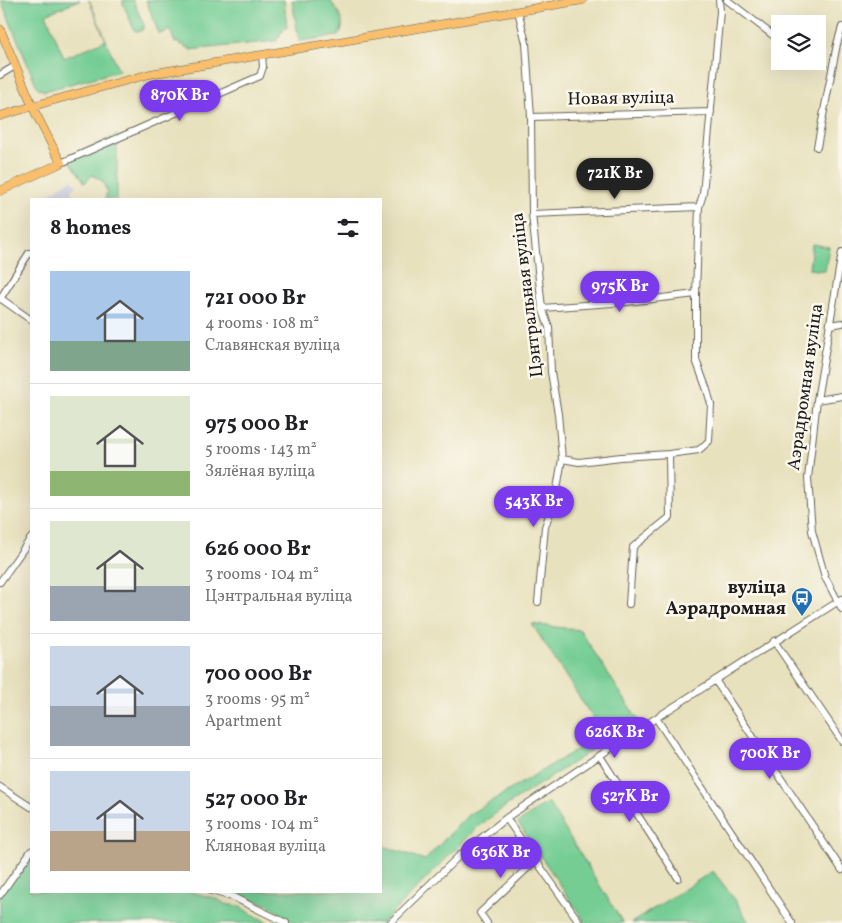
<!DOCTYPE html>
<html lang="en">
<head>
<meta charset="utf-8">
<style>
  :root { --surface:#fff; --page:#f6f6f6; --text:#202124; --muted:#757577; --line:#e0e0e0; --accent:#7c3aed }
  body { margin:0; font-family:Vollkorn,serif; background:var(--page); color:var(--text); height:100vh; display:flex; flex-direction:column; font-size:19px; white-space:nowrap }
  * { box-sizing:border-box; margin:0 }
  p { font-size:16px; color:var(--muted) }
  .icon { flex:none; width:28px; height:28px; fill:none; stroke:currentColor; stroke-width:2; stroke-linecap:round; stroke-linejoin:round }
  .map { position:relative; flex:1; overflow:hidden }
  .panel { position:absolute; left:30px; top:198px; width:352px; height:695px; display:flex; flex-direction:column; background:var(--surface); border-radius:0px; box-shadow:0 5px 20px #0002 }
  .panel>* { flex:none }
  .controls { position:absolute; left:771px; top:15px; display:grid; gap:10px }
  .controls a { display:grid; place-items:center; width:55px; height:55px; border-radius:0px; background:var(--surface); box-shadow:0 5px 20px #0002; font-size:25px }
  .price { position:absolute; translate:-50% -42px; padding:0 11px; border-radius:18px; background:var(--accent); color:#fff; font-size:16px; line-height:32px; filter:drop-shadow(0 1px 2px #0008) }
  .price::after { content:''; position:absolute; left:50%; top:30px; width:15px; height:11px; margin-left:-8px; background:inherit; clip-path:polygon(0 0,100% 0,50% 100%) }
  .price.active { background:#222; color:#fff }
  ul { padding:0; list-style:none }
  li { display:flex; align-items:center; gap:15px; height:125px; padding:0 20px }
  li+li { border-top:1px solid var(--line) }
  li span { display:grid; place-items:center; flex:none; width:140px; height:100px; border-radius:0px; color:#555 }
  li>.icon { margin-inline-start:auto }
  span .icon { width:60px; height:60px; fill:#fffc; stroke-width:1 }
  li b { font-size:21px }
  h2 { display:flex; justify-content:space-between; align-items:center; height:60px; padding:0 20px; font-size:21px }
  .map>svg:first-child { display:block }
</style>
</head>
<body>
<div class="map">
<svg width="842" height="923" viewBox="0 0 842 923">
  <rect width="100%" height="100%" fill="#fbf7ec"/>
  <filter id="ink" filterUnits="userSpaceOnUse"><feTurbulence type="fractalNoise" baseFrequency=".02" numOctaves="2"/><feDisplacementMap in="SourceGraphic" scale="10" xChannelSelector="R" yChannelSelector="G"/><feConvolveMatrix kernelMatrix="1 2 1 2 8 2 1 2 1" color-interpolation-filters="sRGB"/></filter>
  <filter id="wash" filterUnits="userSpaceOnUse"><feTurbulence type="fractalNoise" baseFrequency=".0096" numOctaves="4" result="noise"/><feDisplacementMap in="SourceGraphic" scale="20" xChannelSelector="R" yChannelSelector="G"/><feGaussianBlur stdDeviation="1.12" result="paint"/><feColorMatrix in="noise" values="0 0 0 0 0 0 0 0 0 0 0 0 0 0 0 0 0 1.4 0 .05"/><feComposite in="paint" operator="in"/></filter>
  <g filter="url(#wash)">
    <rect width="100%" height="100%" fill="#e8e1bd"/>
    <path fill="#c1c2dd" d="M72 179 77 186 72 190V199H42Z"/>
    <path fill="#74cd94" stroke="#487458" d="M1 0H80L46 14 64 58 106 40 89 0 119 71 44 91 37 87Z
      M133 0 144 25 143 29 139 32 134 30 123 3V0Z
      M146 0H284L287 28 283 29V32H280V36L277 37V41L190 50 189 47 185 48 184 44 181 45 179 42 175 43 170 30 159 34Z
      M292 0H330C338 12 348 23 338 36L299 41Z
      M117 135V199H105L107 191 102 181 92 175 85 183 68 158Z
      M812 244 829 247 825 271 809 269Z
      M532 624 580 630 638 720 506 806 480 825 382 923H295L266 904 230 891H381V845L425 860 468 815 603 734Z
      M548 802 623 923H586L518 823Z
      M31 851V891H188L218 899 225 904 238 906 269 923H0V897Z
      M713 871 736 901 749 923H631Z"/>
    <path fill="#4db9c8" stroke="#346a72" d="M540 492 544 493C548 500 546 504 541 509L534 510C528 501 531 496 540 492Z"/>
  </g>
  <g filter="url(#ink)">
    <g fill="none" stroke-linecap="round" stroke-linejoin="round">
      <g stroke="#636154" stroke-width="8">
        <path id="minor" d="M727 0 779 40
          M518 11 526 43 531 117 532 214 542 308 549 327 551 372 558 414 562 459 579 462 621 457 669 454 699 450 709 441 711 404 707 390 696 360V294L699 207 703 194 720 11 719 0
          M0 75 15 66
          M531 117 711 112
          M817 147 837 44 842 27
          M61 163 260 76 263 67 262 55
          M532 214 699 207
          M842 252 817 400 808 478 812 531 825 577 842 609
          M0 298 31 320
          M0 299 29 253
          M542 308 627 302 696 294
          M830 325 842 323
          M817 400 842 396
          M0 582 31 538
          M538 602 545 527 556 495 562 459
          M629 604 633 547 670 517 669 454
          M774 641 842 741
          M715 680 842 870
          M656 718 792 923
          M600 756 678 878
          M0 787 31 807
          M506 818 580 923
          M211 891 233 897 286 923
          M0 895 31 851
          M390 923 460 855 506 818 656 718 842 599
          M487 923 480 913 536 860"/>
      </g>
      <g stroke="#636154" stroke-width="9">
        <path id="major" d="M0 29 36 114 61 163 0 191
          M0 116 47 102 150 74 583 0"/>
      </g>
      <use href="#minor" stroke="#fff" stroke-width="6"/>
      <use href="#major" stroke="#f9bf6d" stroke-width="8"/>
    </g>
  </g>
  <defs>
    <g id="bus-pin" transform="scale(1.125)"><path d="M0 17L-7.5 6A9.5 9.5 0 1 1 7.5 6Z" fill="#1f6fb2" stroke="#fbf7ec"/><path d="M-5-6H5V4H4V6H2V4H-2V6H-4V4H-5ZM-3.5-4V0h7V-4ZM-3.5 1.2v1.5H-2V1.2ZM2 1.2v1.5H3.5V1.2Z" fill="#fff"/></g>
  </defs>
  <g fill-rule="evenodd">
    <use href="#bus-pin" x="802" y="598"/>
  </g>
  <g text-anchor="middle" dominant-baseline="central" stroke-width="5" stroke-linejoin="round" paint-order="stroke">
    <g font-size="18" fill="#1c1c1c" stroke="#fbf7ec">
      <text transform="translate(621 99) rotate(-1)">Новая вуліца</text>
      <text transform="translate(528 295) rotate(-97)">Цэнтральная вуліца</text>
      <text transform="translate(806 387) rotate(-82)">Аэрадромная вуліца</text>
    </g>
    <g font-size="18" font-weight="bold" fill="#1c1c1c" stroke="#fbf7ec" text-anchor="end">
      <text x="786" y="588">вуліца<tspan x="786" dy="21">Аэрадромная</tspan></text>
    </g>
  </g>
</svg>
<div class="controls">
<a><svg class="icon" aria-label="layers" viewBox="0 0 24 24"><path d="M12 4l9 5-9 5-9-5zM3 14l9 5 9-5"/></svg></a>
</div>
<b class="price" style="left:180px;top:122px">870K Br</b>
<b class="price active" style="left:615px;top:200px">721K Br</b>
<b class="price" style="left:620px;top:313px">975K Br</b>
<b class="price" style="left:534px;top:528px">543K Br</b>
<b class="price" style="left:615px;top:759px">626K Br</b>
<b class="price" style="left:770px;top:780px">700K Br</b>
<b class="price" style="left:630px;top:823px">527K Br</b>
<b class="price" style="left:501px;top:879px">636K Br</b>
<section class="panel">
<h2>8 homes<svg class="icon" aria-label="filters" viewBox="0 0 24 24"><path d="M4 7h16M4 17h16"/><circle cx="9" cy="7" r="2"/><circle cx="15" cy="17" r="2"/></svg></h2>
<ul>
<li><span style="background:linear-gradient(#a9c7e8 70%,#7fa58c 0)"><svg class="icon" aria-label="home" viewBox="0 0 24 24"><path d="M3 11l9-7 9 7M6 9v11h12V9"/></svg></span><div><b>721 000 Br</b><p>4 rooms · 108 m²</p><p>Славянская вуліца</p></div></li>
<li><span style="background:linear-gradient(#dfe7d0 75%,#8fb573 0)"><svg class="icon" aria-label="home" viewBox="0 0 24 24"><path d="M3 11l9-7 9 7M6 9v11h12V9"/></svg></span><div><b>975 000 Br</b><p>5 rooms · 143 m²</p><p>Зялёная вуліца</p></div></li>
<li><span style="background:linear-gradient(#dfe7d0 65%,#9aa5b1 0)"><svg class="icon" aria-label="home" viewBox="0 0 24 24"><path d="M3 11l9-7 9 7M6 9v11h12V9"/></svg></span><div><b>626 000 Br</b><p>3 rooms · 104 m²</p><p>Цэнтральная вуліца</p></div></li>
<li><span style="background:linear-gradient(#c9d6e8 60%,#9aa5b1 0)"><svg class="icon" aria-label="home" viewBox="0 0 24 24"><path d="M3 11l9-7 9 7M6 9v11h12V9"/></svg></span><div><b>700 000 Br</b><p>3 rooms · 95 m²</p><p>Apartment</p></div></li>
<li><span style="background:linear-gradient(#c9d6e8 60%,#b9a48a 0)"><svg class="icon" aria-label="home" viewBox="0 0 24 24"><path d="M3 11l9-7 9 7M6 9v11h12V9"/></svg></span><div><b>527 000 Br</b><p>3 rooms · 104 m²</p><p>Кляновая вуліца</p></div></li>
</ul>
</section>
</div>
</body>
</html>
